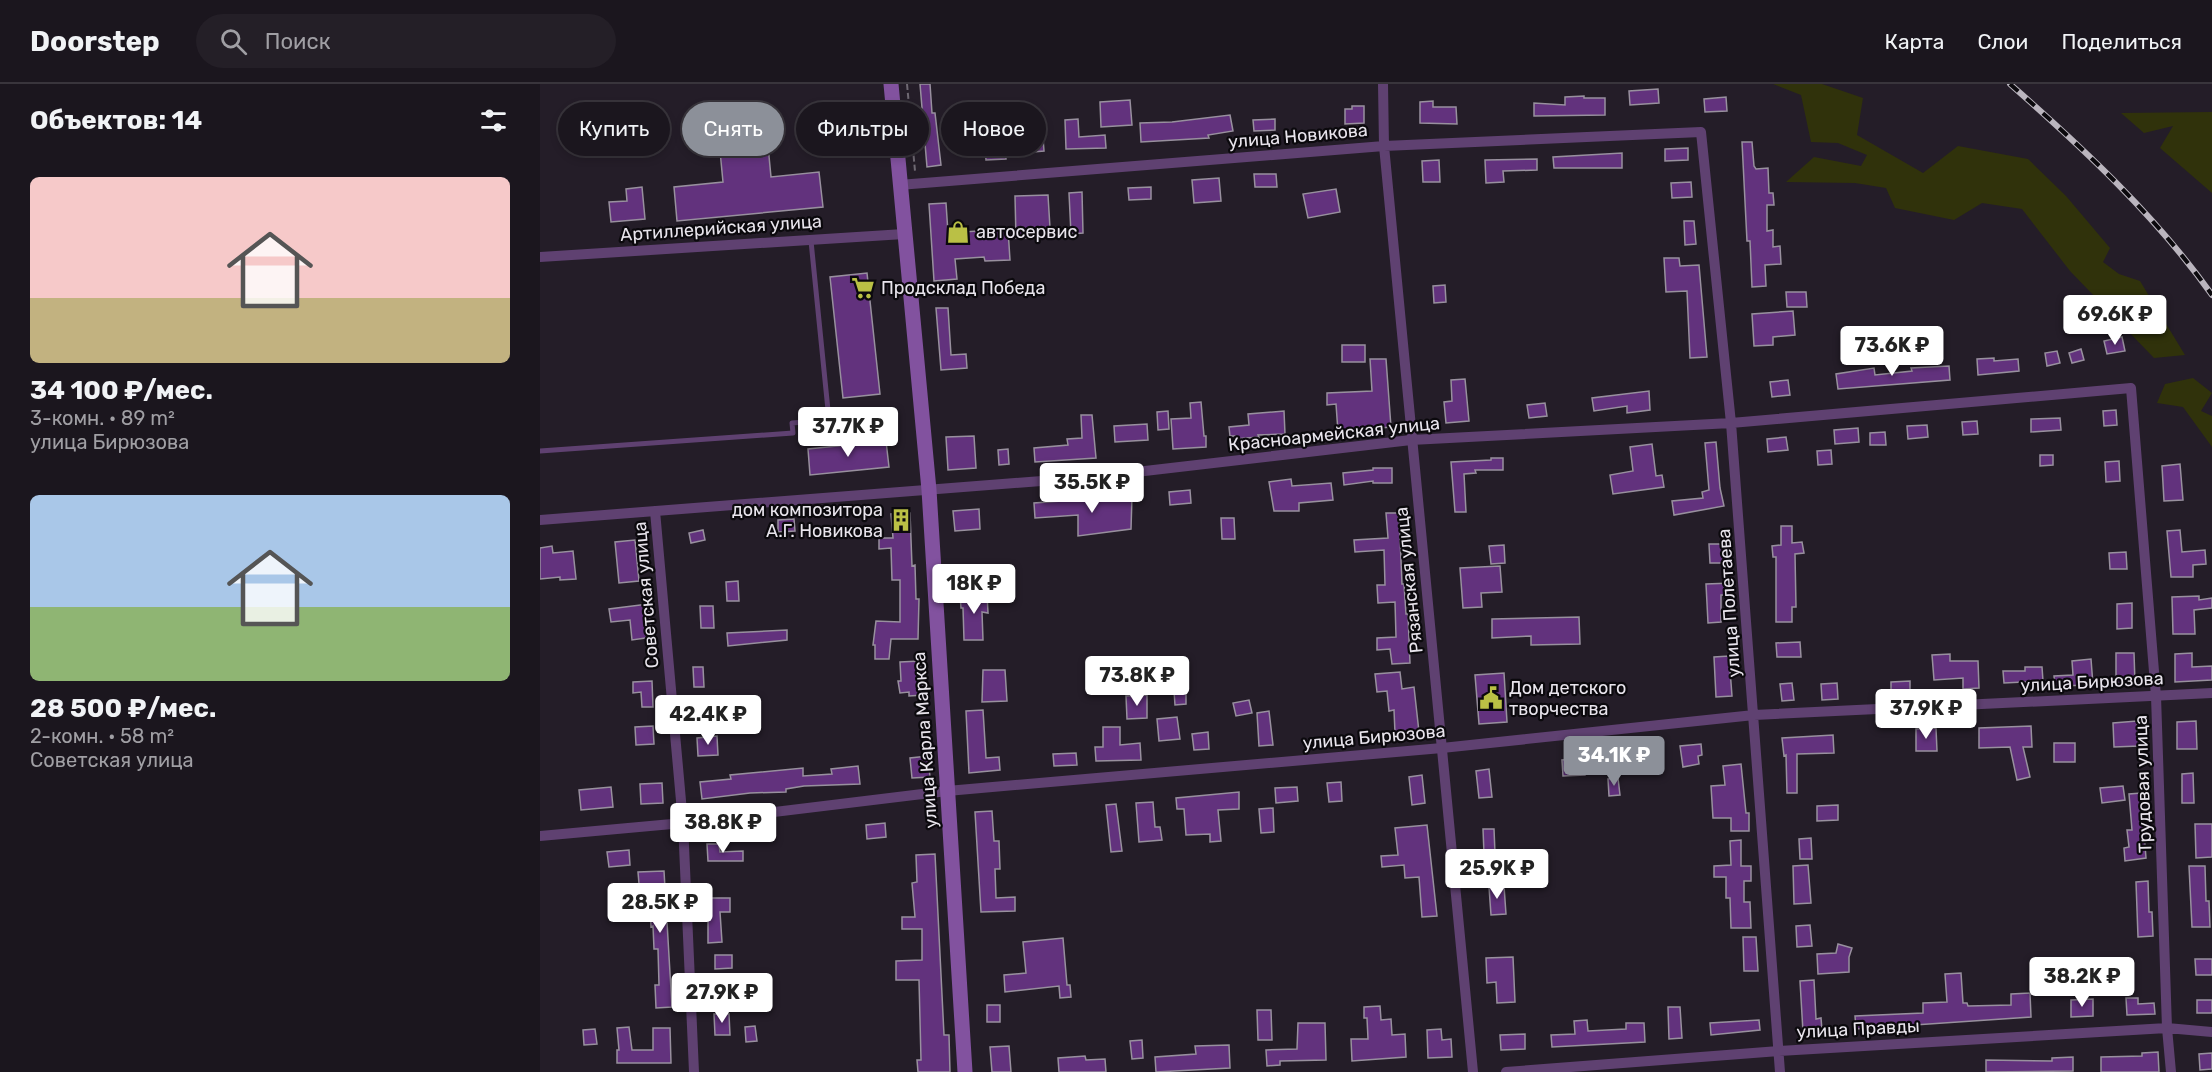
<!DOCTYPE html>
<html lang="ru">
<head>
<meta charset="utf-8">
<style>
  :root { --surface:#1b161e; --page:#241f27; --text:#f1f3f6; --muted:#a09fa4; --line:#39353c; --accent:#8c9099 }
  body { margin:0; font-family:Rubik,sans-serif; background:var(--page); color:var(--text); height:100vh; display:flex; flex-direction:column; font-size:22px; white-space:nowrap }
  * { box-sizing:border-box; margin:0 }
  p { font-size:20px; color:var(--muted) }
  .icon { flex:none; width:33px; height:33px; fill:none; stroke:currentColor; stroke-width:2; stroke-linecap:round; stroke-linejoin:round }
  .map { position:relative; flex:1; overflow:hidden }
  .panel { display:flex; flex-direction:column; background:var(--surface); width:540px }
  .panel>* { flex:none }
  .top-card { position:absolute; left:18px; top:18px; width:570px; height:54px; display:flex; gap:12px }
  .price { position:absolute; translate:-50% -51px; padding:0 14px; border-radius:6px; background:#fff; color:#222; font-size:20px; line-height:39px; filter:drop-shadow(0 2px 3px #0008) }
  .price::after { content:''; position:absolute; left:50%; top:36px; width:18px; height:14px; margin-left:-9px; background:inherit; clip-path:polygon(0 0,100% 0,50% 100%) }
  .price.on { background:var(--accent); color:#fff }
  ul { padding:0; list-style:none }
  li { display:grid; align-content:center; gap:12px; height:318px; padding:0 30px }
  li span { display:grid; place-items:center; height:186px; border-radius:9px; color:#555 }
  li>.icon { margin-inline-start:auto }
  span .icon { width:108px; height:108px; fill:#fffc; stroke-width:1 }
  li b { font-size:26px }
  h2 { display:flex; justify-content:space-between; align-items:center; height:72px; padding:0 30px; font-size:26px }
  .pill { padding:0 21px; border-radius:27px; background:var(--surface); box-shadow:0 3px 9px #0003,0 0 0 2px var(--line); font-size:21px; line-height:54px }
  .pill.on { background:var(--accent); color:#fff }
  header { display:flex; align-items:center; gap:36px; box-sizing:border-box; height:84px; padding:0 30px; background:var(--surface); border-bottom:2px solid var(--line) }
  header strong { font-size:28px }
  nav { display:flex; gap:33px; margin-inline-start:auto; font-size:21px }
  .search { width:420px; height:54px; background:var(--page); display:flex; align-items:center; gap:15px; box-sizing:border-box; padding:0 21px; border-radius:33px; color:var(--muted); font-size:22px }
  main { display:flex; flex:1; min-height:0 }
  .map>svg:first-child { display:block }
</style>
</head>
<body>
<header>
<strong>Doorstep</strong>
<div class="search"><svg class="icon" aria-label="search" viewBox="0 0 24 24"><circle cx="10" cy="10" r="6"/><path d="M15 15l6 6"/></svg>Поиск</div>
<nav><a>Карта</a><a>Слои</a><a>Поделиться</a></nav>
</header>
<main>
<section class="panel">
<h2>Объектов: 14<svg class="icon" aria-label="filters" viewBox="0 0 24 24"><path d="M4 7h16M4 17h16"/><circle cx="9" cy="7" r="2"/><circle cx="15" cy="17" r="2"/></svg></h2>
<ul>
<li><span style="background:linear-gradient(#f6c9c9 65%,#c2b280 0)"><svg class="icon" aria-label="home" viewBox="0 0 24 24"><path d="M3 11l9-7 9 7M6 9v11h12V9"/></svg></span><div><b>34 100 ₽/мес.</b><p>3-комн. · 89 m²</p><p>улица Бирюзова</p></div></li>
<li><span style="background:linear-gradient(#a9c7e8 60%,#8fb573 0)"><svg class="icon" aria-label="home" viewBox="0 0 24 24"><path d="M3 11l9-7 9 7M6 9v11h12V9"/></svg></span><div><b>28 500 ₽/мес.</b><p>2-комн. · 58 m²</p><p>Советская улица</p></div></li>
</ul>
</section>
<div class="map">
<svg width="1672" height="988" viewBox="0 0 1672 988">
  <rect width="100%" height="100%" fill="#241d28"/>
  <path fill="#30320b" d="M1233 0H1282L1323 14 1317 51 1383 89 1418 62 1488 75 1526 112 1570 164 1563 178 1579 190 1600 197 1645 271 1614 274 1530 187 1482 125 1442 119 1414 136 1355 124 1346 104 1315 99 1246 98 1274 73 1321 82 1327 71 1298 59 1271 58 1261 11Z
    M1672 28V109L1620 64 1633 42 1604 49 1581 29Z
    M1653 294 1672 309 1661 327 1672 332V363L1643 323 1617 319 1625 300Z"/>
  <path fill="#62327d" stroke="#98909e" stroke-width="1.5" d="M380 0H390L392 29H395L401 81 387 83Z
    M1118 5 1119 19 1090 21 1089 7Z
    M1044 12V14H1065V31L994 32V19L1025 21V13Z
    M1186 13 1187 27 1165 28 1164 15Z
    M590 16 592 41 561 43 560 18Z
    M893 17V23H916L917 40 880 39V18Z
    M224 20 231 93 279 88 283 123 137 137 134 103 183 98 176 25Z
    M812 22H824V39L805 40V25H812Z
    M690 31 693 47 668 51 669 54 601 58 600 39 632 38Z
    M538 35 539 53 565 51 566 64 526 65 525 36Z
    M735 35V46L714 47 713 36Z
    M492 54H503L504 67 493 68Z
    M1202 58H1212L1214 82 1216 85 1228 84 1229 109H1233L1234 121H1227V147L1233 146V163L1240 162 1241 180 1225 181 1226 202 1212 203 1210 157H1207Z
    M465 61 466 75 446 76 445 62Z
    M1148 64V76L1125 77V65Z
    M1082 69V84H1014L1013 73Z
    M997 75V86L963 87 964 98 946 99 945 76Z
    M899 76 900 98H883L882 77Z
    M714 90H736L737 103H715Z
    M679 94 681 117 654 119 652 96Z
    M1151 98 1152 113 1132 114 1131 99Z
    M102 103 105 135 71 138 69 118 87 117 86 105Z
    M611 103V115L589 116 588 104Z
    M796 105 800 128 768 134 763 110Z
    M542 108 543 149 531 150 529 109Z
    M508 111 510 144 490 145V154H476L475 112Z
    M406 119 408 149 468 145 470 176 445 177 444 173 415 175 417 195 394 197 389 120Z
    M1144 137H1154L1156 160 1145 161Z
    M1124 174H1139L1140 182 1159 181 1167 273 1150 274 1147 207 1126 208Z
    M327 189 340 310 303 314 290 193Z
    M905 201 906 218 894 219 893 202Z
    M1246 208H1266L1267 223H1247Z
    M396 224H408L411 271 426 270 427 284 401 286Z
    M1253 227 1255 251 1233 253V261L1214 262 1212 230Z
    M1582 253 1585 267 1567 270 1564 257Z
    M802 261H825V278H802Z
    M1541 265 1544 276 1532 279 1529 269Z
    M1517 267 1520 279 1507 282 1505 269Z
    M1454 274V277L1478 275 1479 287 1438 291 1437 275Z
    M830 275H846L851 343 798 348 796 320 787 321V309L832 307Z
    M1409 282 1410 296 1298 305 1296 290 1334 284 1335 291 1372 287 1371 284Z
    M925 295 929 337 906 339 904 318 912 317 911 296Z
    M1248 296 1250 311 1232 313 1230 298Z
    M1109 307 1110 326 1087 329V322L1054 327 1052 314Z
    M661 318 664 352H666V363L633 365 631 335 651 334 650 319Z
    M1005 319 1007 332 989 334 987 321Z
    M1576 326 1577 341 1564 342 1563 327Z
    M628 327 629 345 618 346 617 328Z
    M744 327 745 350 718 351 719 353 695 355V352H690L689 343 709 341 708 330Z
    M541 331H552L556 374 495 378 494 364 528 361 527 355 542 354Z
    M1520 334 1521 346 1491 348V335Z
    M1437 337 1438 350 1423 351 1422 338Z
    M607 340 608 356 575 358 574 342Z
    M1387 341 1388 353 1368 355 1367 342Z
    M1318 344 1319 358 1295 360 1294 346Z
    M1345 348 1346 361H1330V349Z
    M434 352 436 384 408 386 406 353Z
    M1246 353 1248 366 1228 368 1227 355Z
    M346 357 349 383 270 391 268 365Z
    M1176 358 1180 404 1184 422 1134 431 1132 417 1163 414 1162 408 1169 406 1165 359Z
    M1112 360 1116 392 1122 391 1124 403 1073 410 1070 391 1093 387 1090 363Z
    M468 365 469 380 459 381 458 366Z
    M1291 366 1292 380 1278 381 1277 367Z
    M1500 371H1513V381L1500 382Z
    M951 374H963V386H935L936 389 924 390 926 428H915L911 378 951 376Z
    M1579 377 1580 397 1566 398 1565 378Z
    M1640 380 1643 416 1624 417 1622 382Z
    M833 384H852V399H833V397L804 401 803 389 833 386Z
    M751 395 752 402 791 399 793 416 759 419V427H734L729 398Z
    M650 406 651 419 630 421 629 408Z
    M592 412 591 445 538 452V431L495 434 494 419Z
    M439 425 440 445 415 447 413 427Z
    M370 429 372 482 375 481 376 515H379L378 555H351L349 575H335V561H333L336 537 360 538V496H352L351 464 339 465V454H353L351 430Z
    M846 429H859L862 500H864L866 530H868L870 579 852 580 850 565 837 566V554L856 553 855 518 838 519 837 501H845L844 466 815 468 814 456 848 454Z
    M681 434H694L695 455H682Z
    M254 435 255 447 238 448V436Z
    M1241 442H1252V459L1262 458 1264 469 1255 470 1256 523H1252V538H1236V473H1233L1232 462 1241 461Z
    M163 446 165 456 151 459 149 449Z
    M1640 446 1642 468 1665 466 1666 480 1653 481V493H1631L1627 447Z
    M95 456 99 497 79 499 75 458Z
    M1169 460H1189V479H1170Z
    M964 461 965 479 951 480 949 462Z
    M12 462 13 469 33 467 36 495 20 496V493L0 495V464Z
    M1586 468 1587 485H1570L1569 469Z
    M960 482 962 508 941 509 942 523 923 524 920 484Z
    M198 497 199 517H187L186 498Z
    M1192 499 1193 511H1181V538L1168 539 1166 500Z
    M447 509 448 529 442 528 443 556H424L423 524H421L420 510Z
    M1659 512V516L1672 514V524L1654 526 1655 550H1633L1632 513Z
    M1592 519V544L1577 545V520Z
    M108 520 112 553 92 556 90 536 71 538 69 525Z
    M160 522H173L174 544H161Z
    M1039 533 1040 560 991 561V552L952 554V535Z
    M247 546V556L188 562 187 549Z
    M1260 558 1261 573H1237L1236 559Z
    M1576 569H1594L1595 599H1576Z
    M1652 569V583L1672 582V596L1635 598V570Z
    M1410 570V577H1438L1439 604 1423 605V594L1394 596 1392 571Z
    M1189 572 1192 612 1176 613 1174 573Z
    M1551 575 1553 601 1515 602 1514 592 1533 591 1532 577Z
    M380 577 384 611 369 612V608L360 609 358 597H361L360 578Z
    M153 583H163L164 603H154Z
    M1485 583H1502L1503 597 1464 599 1463 587H1485Z
    M443 586H465L467 617 442 618Z
    M860 588 862 605 874 603 879 648 855 649 854 626 849 627 847 607 837 608 835 590Z
    M964 589 967 638 939 640 935 591Z
    M112 597 113 623H102L101 608 93 609V598Z
    M1370 597V610H1351V598Z
    M1252 599 1254 616 1242 617 1240 600Z
    M1297 599 1298 615 1282 616 1281 600Z
    M646 606V620L635 621 634 607Z
    M607 611V634L587 635 586 612Z
    M709 616 712 629 696 632 693 619Z
    M443 626 446 674 459 673 460 686 429 689 426 627Z
    M729 627 733 661 719 662 717 629Z
    M637 633 640 655 619 657 617 635Z
    M1597 637 1599 662 1574 663 1573 639Z
    M1656 637 1657 665H1637V638Z
    M113 642 114 660 96 661 95 643Z
    M1491 642 1492 663H1483L1490 693 1477 696 1470 663 1439 664V644Z
    M563 643H580V661L600 659 601 676 556 677 555 663H563Z
    M1396 644 1397 667H1376V645Z
    M668 648 669 665 654 666 652 650Z
    M1293 651 1294 669 1257 670V709H1247L1246 671 1244 672 1242 654Z
    M177 652 178 671 158 672 157 654Z
    M1514 659H1535V678H1514Z
    M1161 660 1162 671 1158 672 1159 680 1143 683 1140 662Z
    M536 669 537 681 514 682 513 670Z
    M1094 670 1096 688 1077 691 1075 672Z
    M388 672 390 693 372 694 370 674Z
    M1044 674 1045 691 1023 692 1022 676Z
    M1201 680 1206 729H1209V747H1191V734H1173L1171 702 1185 701 1183 682Z
    M318 682 320 700 264 702 246 705V708L210 709 162 715 160 698 191 695 190 691 263 684V692L292 690 291 685Z
    M949 685 952 713 939 714 936 687Z
    M1653 689 1654 719H1642V690Z
    M882 691 885 719 872 721 869 693Z
    M1078 694 1080 711 1069 712 1068 695Z
    M801 698 802 717 789 718 787 699Z
    M122 699 123 719 101 720 100 700Z
    M1583 702 1585 716 1562 719 1560 704Z
    M71 703 73 723 41 726 39 706Z
    M757 703 758 717 736 719 735 704Z
    M699 708V725L678 726 681 757 670 758V750L646 751 644 725H637L636 714Z
    M1601 709 1606 774 1585 777 1584 764 1589 763 1587 746H1592L1589 710Z
    M613 718 615 743H620L622 756 599 758 596 719Z
    M576 720 582 767 571 768 566 721Z
    M1298 721V736L1277 737V722Z
    M733 724 734 748 721 749 719 725Z
    M452 727 454 757H459L460 785H455L456 814 475 813V827L441 828 435 728Z
    M345 739 346 753 327 755 326 741Z
    M1655 740H1672V773L1656 774Z
    M887 741 897 832 882 833 879 793 865 794 864 781 842 783 841 772 858 771 855 744Z
    M943 745H954L955 769 944 770Z
    M1271 754 1272 775H1260L1259 755Z
    M1201 756V782H1211V797H1204V818H1210L1211 844H1191L1190 814H1186V793H1174V782L1191 781 1190 757Z
    M167 760H179L180 768 203 767V777H168Z
    M89 766 90 781 69 783 67 768Z
    M395 770 404 951H409L410 988H378L377 976H381L379 896H356V877L382 876V845H362V833H375L372 799 377 798 376 771Z
    M1268 781 1271 819 1254 820 1253 782Z
    M1649 782H1665L1666 817H1669L1670 843H1652Z
    M124 787 132 923 116 924 115 901H119L118 865H114L113 842 111 843 109 800H99L98 788Z
    M1608 797 1609 828H1612L1613 852 1598 853 1596 798Z
    M957 802H964L966 830 951 831 949 803Z
    M168 814H190V828H180L182 858 168 859Z
    M1270 841 1272 862 1257 863 1256 842Z
    M1203 853H1216L1218 887H1204Z
    M523 854 527 901H530L531 913 520 914 519 902 465 908 464 891 486 889 483 858Z
    M1298 860 1312 864 1309 873V888L1278 890 1277 870 1296 869Z
    M175 871H192V884L175 885Z
    M973 873 975 918 957 919 956 898 947 899 946 874Z
    M1655 875H1672V891H1656Z
    M1421 889 1423 919H1427L1428 922 1471 921V910L1490 909 1491 933 1316 945 1315 932 1383 929V919L1407 918 1405 890Z
    M1274 896 1276 935 1281 934 1282 946 1263 948 1260 897Z
    M1557 897H1567V910H1557Z
    M1586 914H1598V920L1614 919 1615 930 1587 931Z
    M1553 915V932L1531 933V916Z
    M1657 916H1672V929H1657Z
    M447 921H460V938H447Z
    M840 922 841 936 851 935 852 951 865 950 866 973 812 977 811 955H828L827 934H824V923Z
    M1128 923H1140L1142 954 1129 955Z
    M717 926H731L732 956H718Z
    M174 930H189L190 951H175Z
    M1047 936 1048 947 1086 945V939H1104L1105 958 1012 963 1011 951 1035 950 1034 937Z
    M1219 936 1220 946 1171 951 1170 939Z
    M758 939H785L786 976 740 977V981L727 982 726 966 757 965Z
    M215 942 217 957 206 958 205 943Z
    M89 943 92 966H113V944H130L131 979H77V966H79L77 944Z
    M55 945 57 960 44 961 43 946Z
    M901 945 902 956 911 955 912 973 888 974 887 946Z
    M985 950V965L961 966 960 951Z
    M602 956 603 974 592 975 590 957Z
    M689 961 690 984 616 988 615 973 656 970 655 962Z
    M469 962 471 988H452L450 963Z
    M1618 968 1619 988H1561V973L1602 972V969Z
    M1672 969V985L1660 986 1659 970Z
    M545 972 546 976 565 975 566 988H519L518 974Z
    M1533 973V987L1446 988V976L1512 977V974Z"/>
  <g fill="none" stroke-linecap="round" stroke-linejoin="round">
    <path stroke="#6f6973" stroke-width="2" stroke-dasharray="6 3" stroke-linecap="butt" d="M367 0 375 87"/>
    <path stroke="#5f4171" stroke-width="5" d="M0 367 253 349 252 339 289 336 271 157"/>
    <path stroke="#5f4171" stroke-width="10" d="M843 0 844 62 933 988
      M359 101 844 62 1161 48 1191 339 1240 988
      M0 173 364 150
      M115 427 143 739 154 988
      M0 436 553 393 871 356 1191 339 1591 304 1616 612 1627 944 1631 988
      M0 752 143 739 407 707 902 664 1214 631 1672 609
      M966 988 1239 967 1627 944 1672 948"/>
    <path stroke="#82529f" stroke-width="15" d="M351 0 389 406 425 988"/>
    <g stroke="#bab5be" stroke-width="6">
      <path id="rail" d="M1470 0C1543 64 1616 132 1672 211"/>
    </g>
    <use href="#rail" stroke="#0b090d" stroke-width="4" stroke-dasharray="11" stroke-linecap="butt"/>
  </g>
  <defs>
    <g id="shop-bare" transform="scale(1.8)"><path d="M-5-2.5h2.3a2.7 3.5 0 0 1 5.4 0H5L5.5 6h-11ZM-1.5-2.5h3a1.5 2.3 0 0 0-3 0Z" fill="#bac045" stroke="#0b090d" stroke-width="2.5" paint-order="stroke"/></g>
    <g id="supermarket-bare" transform="scale(1.8)"><path d="M-6-5.5h2.5l.6 2H6L4.5 2H-2.5L-4.4-4H-6ZM-1.5 3.2a1.3 1.3 0 1 0 .1 0ZM3 3.2a1.3 1.3 0 1 0 .1 0Z" fill="#bac045" stroke="#0b090d" stroke-width="2.5" paint-order="stroke"/></g>
    <g id="building-bare" transform="scale(1.8)"><path d="M-4-6H4V6H1V3H-1V6H-4ZM-2.5-4.3h1.7v1.8h-1.7ZM.8-4.3h1.7v1.8H.8ZM-2.5-1h1.7V.8h-1.7ZM.8-1h1.7V.8H.8Z" fill="#bac045" stroke="#0b090d" stroke-width="2.5" paint-order="stroke"/></g>
    <g id="civic-bare" transform="scale(1.8)"><path d="M-.6-6.5H3V-4.5H.6V-3L4-1V1h2V6H-6V1h2V-1L-.6-3ZM-1.2 2.5V6h2.4V2.5Z" fill="#bac045" stroke="#0b090d" stroke-width="2.5" paint-order="stroke"/></g>
  </defs>
  <g fill-rule="evenodd">
    <use href="#shop-bare" x="418" y="148"/>
    <use href="#supermarket-bare" x="323" y="204"/>
    <use href="#building-bare" x="361" y="436"/>
    <use href="#civic-bare" x="951" y="614"/>
  </g>
  <g text-anchor="middle" dominant-baseline="central" stroke-width="4.5" stroke-linejoin="round" paint-order="stroke">
    <g font-size="18" fill="#e8e4ec" stroke="#0b090d">
      <text transform="translate(758 52) rotate(-5)">улица Новикова</text>
      <text transform="translate(181 144) rotate(-4)">Артиллерийская улица</text>
      <text transform="translate(794 350) rotate(-6)">Красноармейская улица</text>
      <text transform="translate(869 496) rotate(-96)">Рязанская улица</text>
      <text transform="translate(106 511) rotate(-95)">Советская улица</text>
      <text transform="translate(1189 519) rotate(-94)">улица Полетаева</text>
      <text transform="translate(1552 598) rotate(-3)">улица Бирюзова</text>
      <text transform="translate(834 653) rotate(-5)">улица Бирюзова</text>
      <text transform="translate(385 656) rotate(-94)">улица Карла Маркса</text>
      <text transform="translate(1603 700) rotate(-92)">Трудовая улица</text>
      <text transform="translate(1318 945) rotate(-3)">улица Правды</text>
    </g>
    <g font-size="18" fill="#e8e4ec" stroke="#0b090d" text-anchor="start">
      <text x="436" y="148">автосервис</text>
      <text x="341" y="204">Продсклад Победа</text>
      <text x="343" y="426" text-anchor="end">дом композитора<tspan x="343" dy="21">А.Г. Новикова</tspan></text>
      <text x="969" y="604">Дом детского<tspan x="969" dy="21">творчества</tspan></text>
    </g>
  </g>
</svg>
<b class="price" style="left:1575px;top:262px">69.6K ₽</b>
<b class="price" style="left:1352px;top:293px">73.6K ₽</b>
<b class="price" style="left:308px;top:374px">37.7K ₽</b>
<b class="price" style="left:552px;top:430px">35.5K ₽</b>
<b class="price" style="left:434px;top:531px">18K ₽</b>
<b class="price" style="left:597px;top:623px">73.8K ₽</b>
<b class="price" style="left:1386px;top:656px">37.9K ₽</b>
<b class="price" style="left:168px;top:662px">42.4K ₽</b>
<b class="price on" style="left:1074px;top:703px">34.1K ₽</b>
<b class="price" style="left:183px;top:770px">38.8K ₽</b>
<b class="price" style="left:957px;top:816px">25.9K ₽</b>
<b class="price" style="left:120px;top:850px">28.5K ₽</b>
<b class="price" style="left:1542px;top:924px">38.2K ₽</b>
<b class="price" style="left:182px;top:940px">27.9K ₽</b>
<div class="top-card">
<a class="pill">Купить</a>
<a class="pill on">Снять</a>
<a class="pill">Фильтры</a>
<a class="pill">Новое</a>
</div>
</div>
</main>
</body>
</html>
